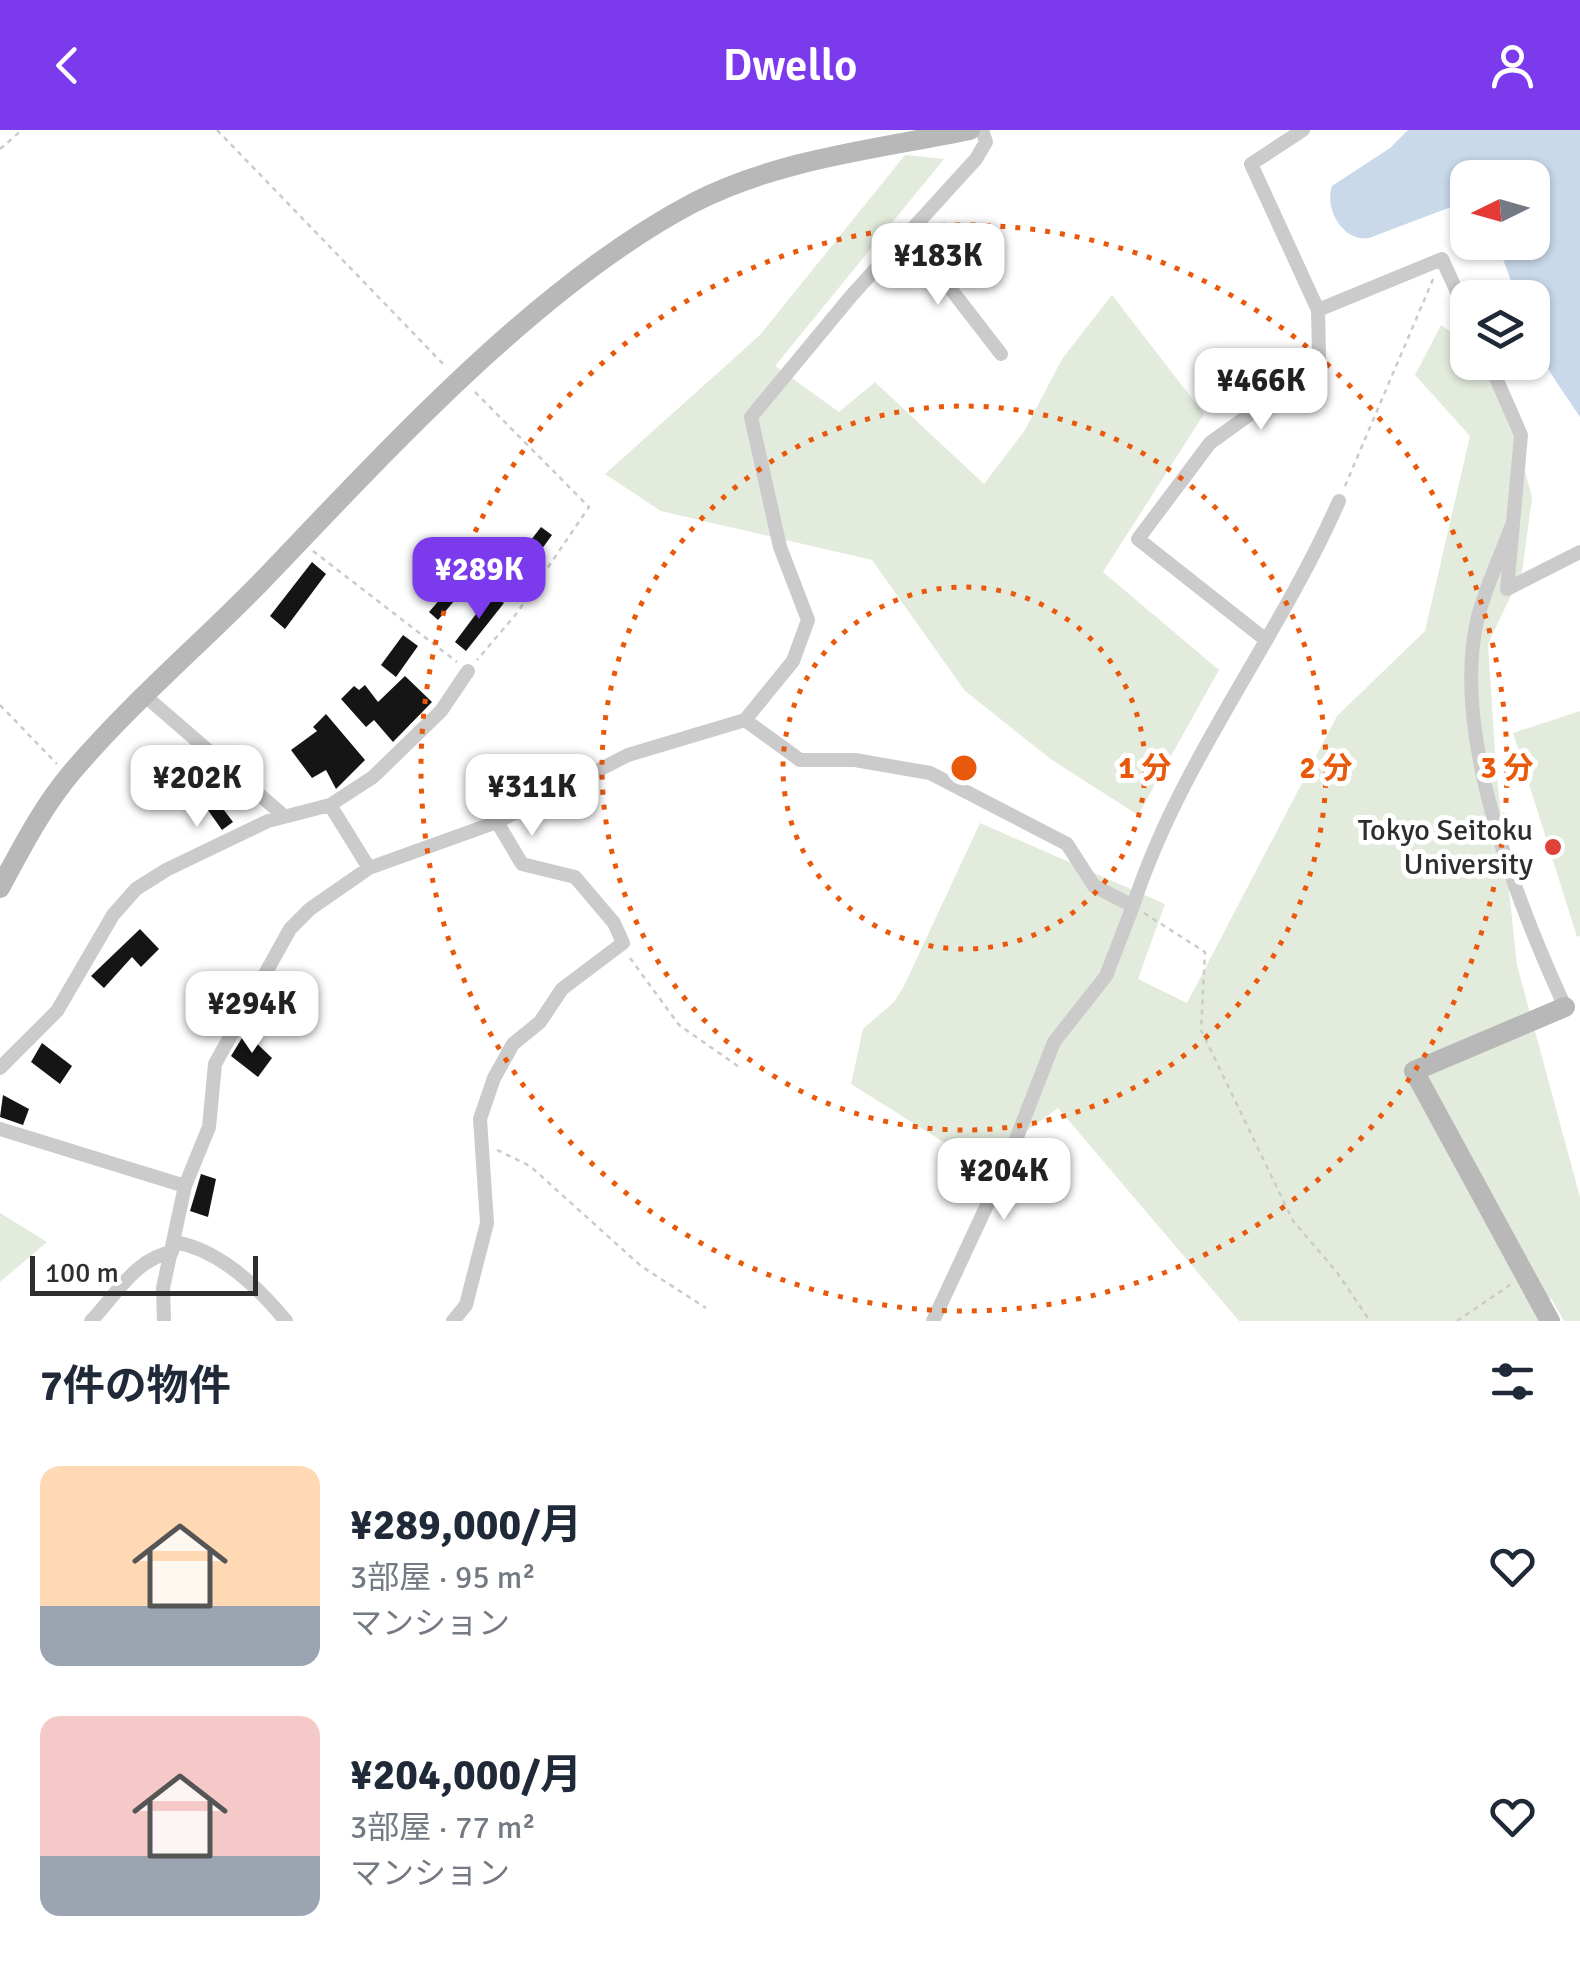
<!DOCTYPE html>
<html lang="ja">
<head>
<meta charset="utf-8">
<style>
  :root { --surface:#fff; --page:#f2f2f3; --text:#1f2937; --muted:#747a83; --accent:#7c3aed }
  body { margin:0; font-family:Signika,"Noto Sans JP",sans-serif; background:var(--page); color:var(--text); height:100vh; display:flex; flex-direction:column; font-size:38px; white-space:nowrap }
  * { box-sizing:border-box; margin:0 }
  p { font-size:32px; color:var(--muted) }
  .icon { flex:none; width:55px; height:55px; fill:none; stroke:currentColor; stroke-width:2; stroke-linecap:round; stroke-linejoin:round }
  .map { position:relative; height:1191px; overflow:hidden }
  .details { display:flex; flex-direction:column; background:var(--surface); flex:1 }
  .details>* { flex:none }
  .needle { width:65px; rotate:265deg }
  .controls { position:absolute; left:1450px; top:30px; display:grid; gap:20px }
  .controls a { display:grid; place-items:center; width:100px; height:100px; border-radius:20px; background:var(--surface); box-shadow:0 2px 8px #0004; font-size:50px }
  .scale { position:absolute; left:30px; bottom:25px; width:228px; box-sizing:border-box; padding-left:10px; border:5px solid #2e2e2e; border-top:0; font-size:28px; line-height:35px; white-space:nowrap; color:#2e2e2e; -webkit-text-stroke:8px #fff; paint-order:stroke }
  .price { position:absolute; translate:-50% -85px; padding:0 22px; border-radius:20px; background:#fff; color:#222; font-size:32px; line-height:65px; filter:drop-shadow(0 2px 5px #0008) }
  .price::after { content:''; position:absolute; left:50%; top:60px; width:30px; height:22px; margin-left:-15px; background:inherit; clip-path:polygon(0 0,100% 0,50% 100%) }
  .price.current { background:var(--accent); color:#fff }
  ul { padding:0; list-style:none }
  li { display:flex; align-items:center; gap:30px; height:250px; padding:0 40px }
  li span { display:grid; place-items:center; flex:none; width:280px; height:200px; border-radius:20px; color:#555 }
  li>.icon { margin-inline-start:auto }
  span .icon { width:120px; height:120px; fill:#fffc; stroke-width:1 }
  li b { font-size:42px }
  h2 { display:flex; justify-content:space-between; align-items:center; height:120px; padding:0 40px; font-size:42px }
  header { display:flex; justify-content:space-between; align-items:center; height:130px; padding:0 40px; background:var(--accent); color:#fff; font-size:45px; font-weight:600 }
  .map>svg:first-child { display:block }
</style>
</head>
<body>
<header><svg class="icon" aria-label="back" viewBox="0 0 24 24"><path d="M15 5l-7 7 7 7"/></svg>Dwello<svg class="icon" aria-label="person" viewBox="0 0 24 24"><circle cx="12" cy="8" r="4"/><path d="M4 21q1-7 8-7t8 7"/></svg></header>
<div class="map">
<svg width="1580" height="1191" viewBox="0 0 1580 1191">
  <rect width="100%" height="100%" fill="#fff"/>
  <path fill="#e3ebdd" d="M905 25 944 29 775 236 839 282 875 252 984 354 1025 300 1062 229 1112 165 1204 284 1103 442 1219 540 1138 685 1052 630 965 561 872 430 661 381 605 344 760 205Z
    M1441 195 1467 213 1468 232 1490 233 1510 282 1532 368 1522 442 1488 514 1496 638 1517 835 1580 1067V1191H1564L1551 1168 1538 1191H1239L1058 978 980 1035 851 954 863 899 894 872 904 856 980 693 1165 774 1138 849 1187 873 1337 586 1425 501 1470 306 1415 245Z
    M1580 581V806L1577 807 1513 603Z
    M0 1083 47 1112 0 1152Z"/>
  <path fill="#c9d9ea" d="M1408 0H1580V287C1550 241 1532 225 1532 168L1517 167 1497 113 1532 112V48H1468L1467 71 1369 108C1343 112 1324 79 1332 56L1390 18Z"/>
  <path fill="#151515" d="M541 397 552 405 526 441 502 426 511 414 520 422 524 419Z
    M485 417 494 424 438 490 429 482Z
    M312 432 326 444 285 499 270 486Z
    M491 464 504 473 466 521 455 512Z
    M403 505 418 516 396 547 381 535Z
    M405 546 432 572 393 612 374 590 366 597 341 569 354 556 359 560 365 555 378 572Z
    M326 584 365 630 336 659 326 640 312 648 291 620 317 601 313 597Z
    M205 650 227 677 224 680 233 692 222 700 193 659Z
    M140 799 159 819 141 837 132 827 104 858 91 846Z
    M249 906 272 928 258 947 231 926 242 908 246 911Z
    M42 913 72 936 60 954 31 932Z
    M3 965 29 979 23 995 0 987Z
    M201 1044 216 1049 208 1087 190 1081Z"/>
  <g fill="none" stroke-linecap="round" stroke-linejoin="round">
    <path stroke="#cbcbcb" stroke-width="2.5" stroke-dasharray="5 5" stroke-linecap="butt" d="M217 0 446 237
      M0 19 22 0
      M475 262 589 377 517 483 477 530
      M1345 356 1434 147
      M313 421 457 532
      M0 575 57 634
      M1144 783 1205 822 1201 900 1293 1091 1336 1141 1370 1191
      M630 828 679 895 742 939
      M497 1020 530 1036 641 1136 706 1178
      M1457 1191 1510 1155"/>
    <path stroke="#cbcbcb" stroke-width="14" d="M1303 0 1251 34 1318 180 1442 129 1468 186
      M909 105 1001 224
      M1489 232 1521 305 1507 459 1580 422
      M1511 397C1500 428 1484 460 1477 491 1451 605 1518 775 1565 877
      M1266 510 1138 409 1210 313 1310 241 1319 226 1318 180
      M144 565 284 686
      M745 590 793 531 808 490 780 417 751 287 852 165 976 29 986 12 982 0
      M330 675 369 738
      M0 938 57 881 113 785 136 759 166 740 268 691 330 675 373 647 441 581 468 541
      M0 999 185 1056
      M174 1112C218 1119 258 1157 286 1191
      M91 1191C116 1165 136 1128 172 1122
      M164 1191 163 1158 185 1056 209 997 215 934 290 799 310 779 369 738 497 692 628 625 745 590 800 630H855L930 643 1067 714 1094 756 1133 776C1180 631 1278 510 1339 371
      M453 1191 466 1175 487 1093 480 989 494 948 513 914 540 892 562 859 623 813 614 793 575 747 522 734 497 692
      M933 1191 1008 1030 1054 912 1106 846 1133 776"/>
    <path stroke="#b8b8b8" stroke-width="20" d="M0 758C21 719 43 676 72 642 129 575 196 518 258 455 382 326 535 156 693 73 778 29 878 19 970 0
      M1550 1191 1414 941 1565 877"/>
  </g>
  <g fill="none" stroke="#e8590c" stroke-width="5" stroke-dasharray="5 10">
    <circle cx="964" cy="638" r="181"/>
    <circle cx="964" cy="638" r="362"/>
    <circle cx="964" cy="638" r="543"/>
  </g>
  <circle fill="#de4138" stroke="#fff" stroke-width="4" cx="1553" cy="717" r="10"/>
  <g text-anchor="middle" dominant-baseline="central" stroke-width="10" stroke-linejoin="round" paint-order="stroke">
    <g font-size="30" fill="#2e2e2e" stroke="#fff" text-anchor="end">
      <text x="1533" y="700">Tokyo Seitoku<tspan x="1533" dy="34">University</tspan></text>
    </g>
  </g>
  <circle cx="964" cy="638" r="15" fill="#e8590c" stroke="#fff" stroke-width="5"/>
  <g font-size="30" text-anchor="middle" font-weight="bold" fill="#e8590c" stroke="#fff" stroke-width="10" stroke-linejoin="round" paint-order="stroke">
    <text x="1145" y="648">1 分</text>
    <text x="1326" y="648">2 分</text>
    <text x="1507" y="648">3 分</text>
  </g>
</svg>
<div class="controls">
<a><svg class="needle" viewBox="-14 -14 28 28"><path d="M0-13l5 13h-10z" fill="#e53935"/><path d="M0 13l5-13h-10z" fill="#747a83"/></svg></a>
<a><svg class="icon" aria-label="layers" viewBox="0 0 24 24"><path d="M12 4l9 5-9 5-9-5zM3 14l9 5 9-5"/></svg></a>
</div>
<div class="scale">100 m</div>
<b class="price" style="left:938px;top:178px">¥183K</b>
<b class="price" style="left:1261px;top:303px">¥466K</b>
<b class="price current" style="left:479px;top:492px">¥289K</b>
<b class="price" style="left:197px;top:700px">¥202K</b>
<b class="price" style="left:532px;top:709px">¥311K</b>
<b class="price" style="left:252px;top:926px">¥294K</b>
<b class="price" style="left:1004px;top:1093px">¥204K</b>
</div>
<section class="details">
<h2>7件の物件<svg class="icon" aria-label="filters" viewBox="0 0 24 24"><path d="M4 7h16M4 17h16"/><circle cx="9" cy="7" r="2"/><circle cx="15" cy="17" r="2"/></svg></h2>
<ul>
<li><span style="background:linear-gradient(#ffd9b3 70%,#9aa5b1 0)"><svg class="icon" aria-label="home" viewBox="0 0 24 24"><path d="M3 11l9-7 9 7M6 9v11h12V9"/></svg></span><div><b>¥289,000/月</b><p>3部屋 · 95 m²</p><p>マンション</p></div><svg class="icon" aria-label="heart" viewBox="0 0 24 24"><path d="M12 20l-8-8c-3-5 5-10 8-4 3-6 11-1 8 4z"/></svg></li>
<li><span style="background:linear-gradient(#f6c9c9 70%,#9aa5b1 0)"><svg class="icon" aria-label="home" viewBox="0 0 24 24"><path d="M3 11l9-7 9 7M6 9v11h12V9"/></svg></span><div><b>¥204,000/月</b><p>3部屋 · 77 m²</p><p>マンション</p></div><svg class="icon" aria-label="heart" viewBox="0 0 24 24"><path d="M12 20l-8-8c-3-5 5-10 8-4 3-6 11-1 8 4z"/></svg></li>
</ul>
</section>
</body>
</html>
